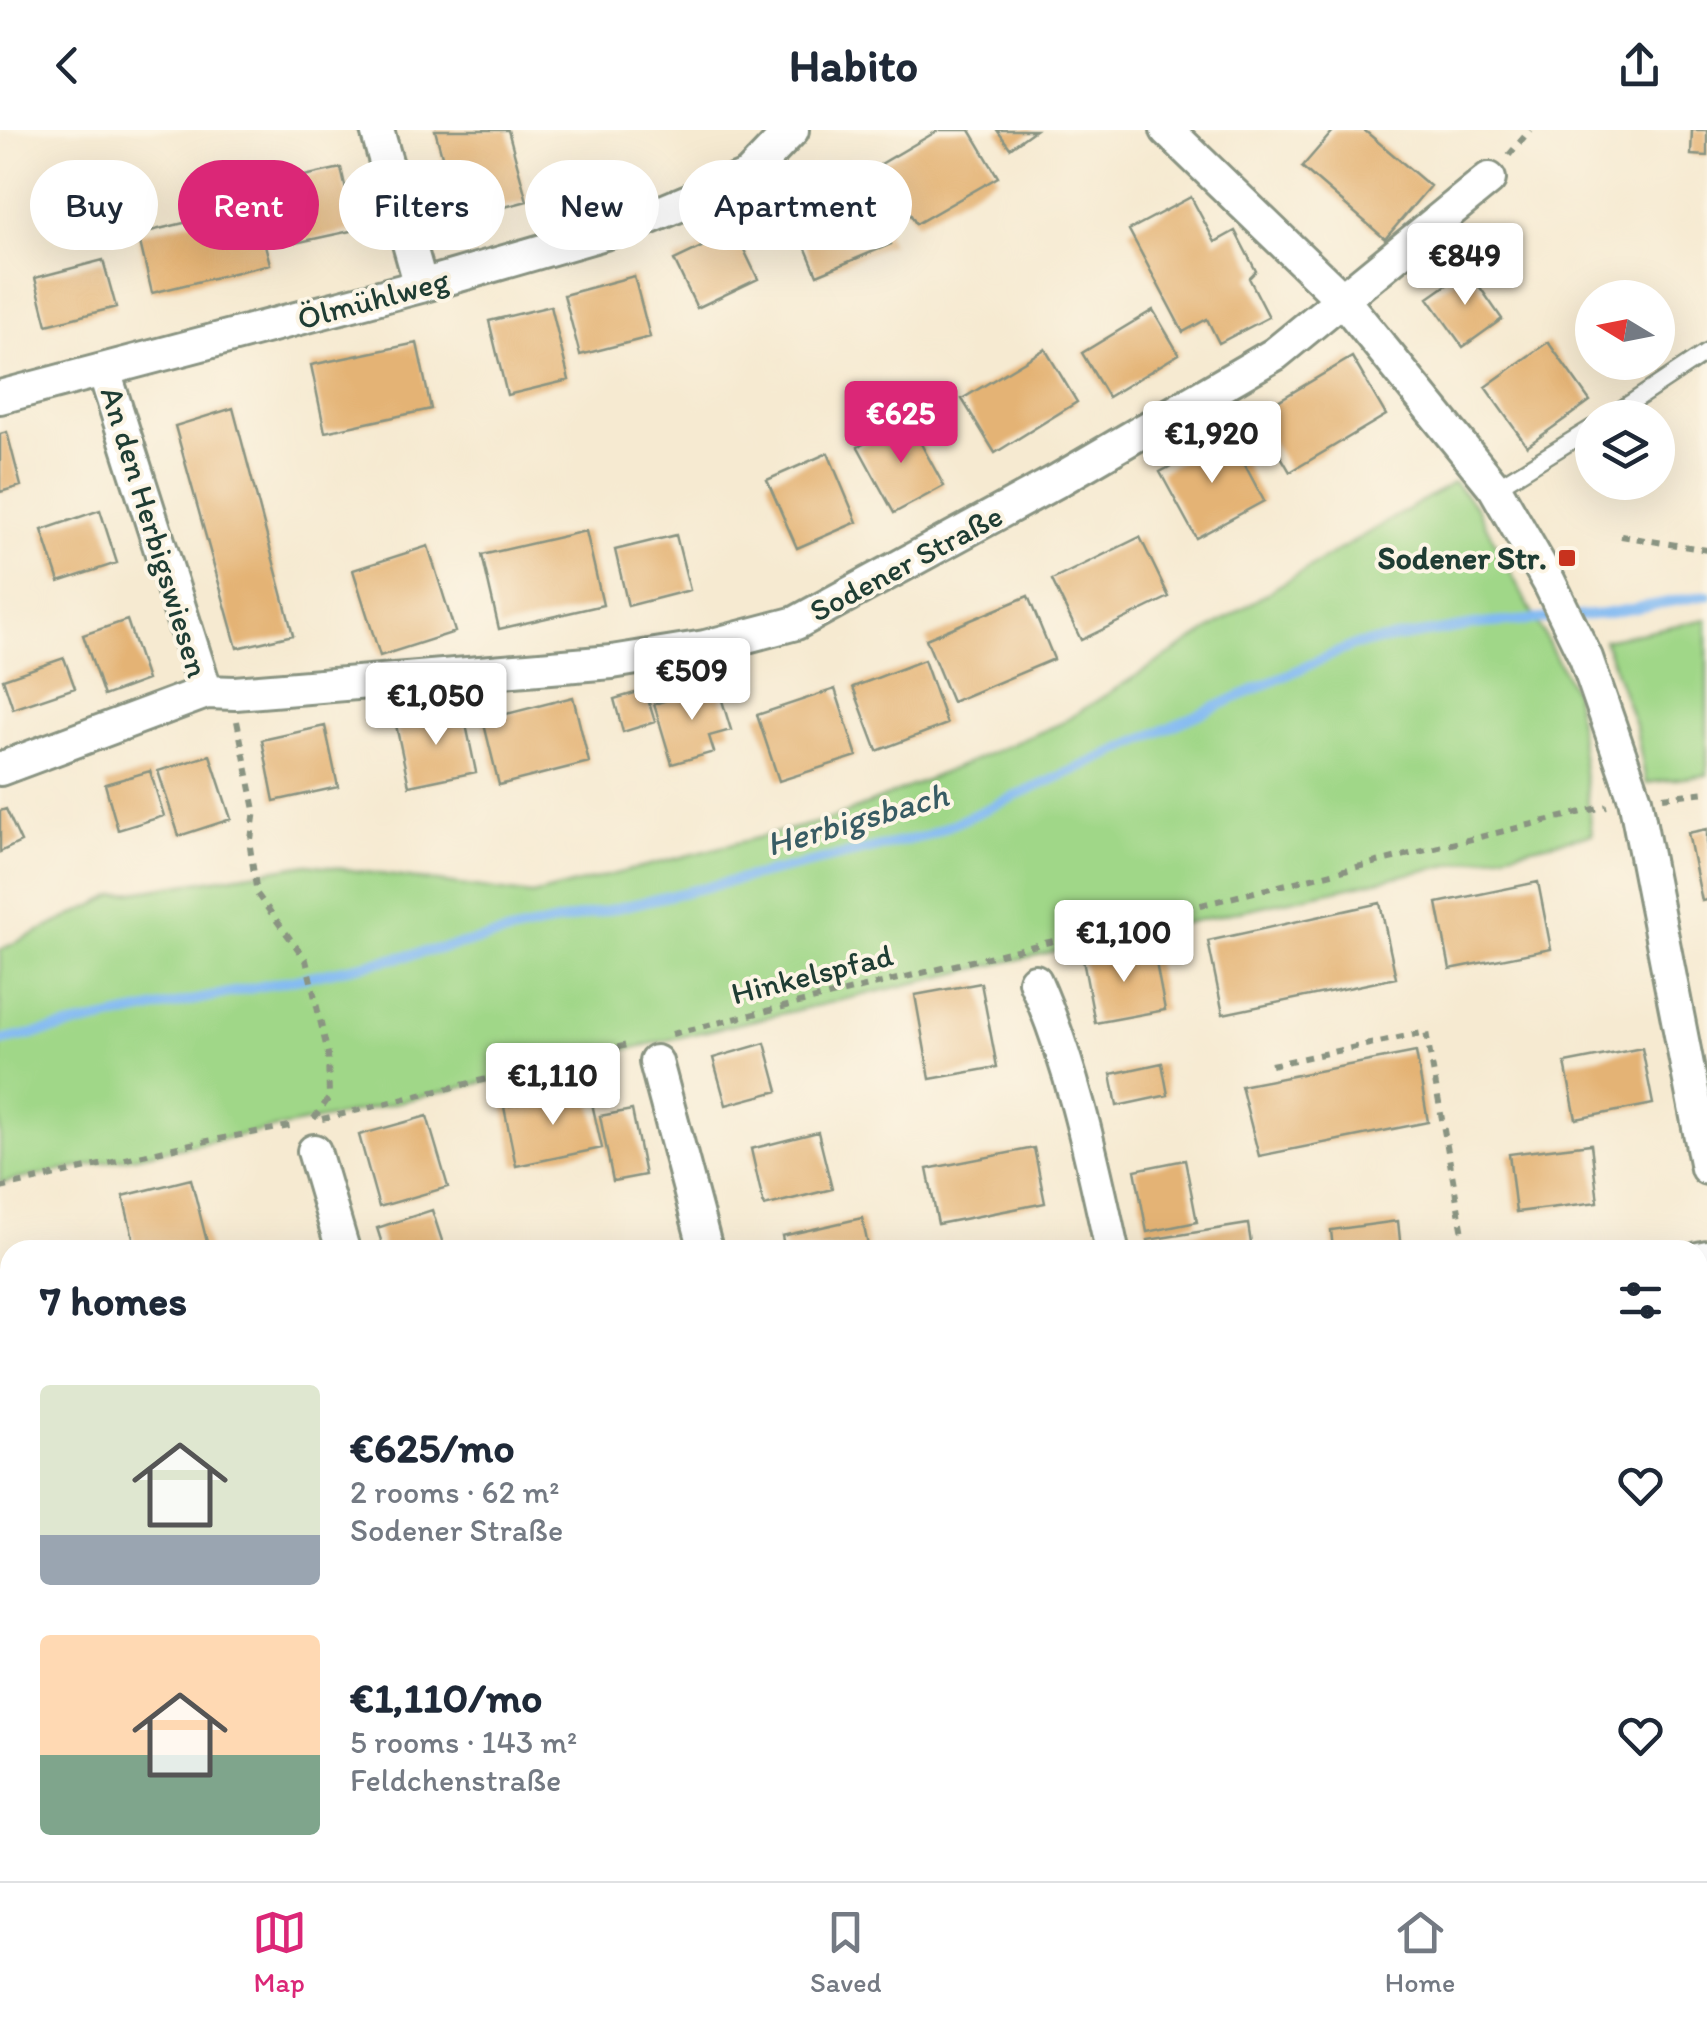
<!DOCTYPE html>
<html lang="en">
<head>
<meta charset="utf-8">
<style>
  :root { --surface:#fff; --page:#f2f2f3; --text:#1f2937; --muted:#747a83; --line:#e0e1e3; --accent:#db2777 }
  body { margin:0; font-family:Itim,sans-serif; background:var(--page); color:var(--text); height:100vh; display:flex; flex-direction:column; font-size:38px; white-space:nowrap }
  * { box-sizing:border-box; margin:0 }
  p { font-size:32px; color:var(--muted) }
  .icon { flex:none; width:55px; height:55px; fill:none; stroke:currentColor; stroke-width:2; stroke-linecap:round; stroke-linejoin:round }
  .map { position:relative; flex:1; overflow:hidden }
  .side { position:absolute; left:0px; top:1110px; width:1708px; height:642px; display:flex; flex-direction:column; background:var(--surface); border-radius:30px 30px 0 0; box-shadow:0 10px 40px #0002 }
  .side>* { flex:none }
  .banner { position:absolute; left:30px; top:30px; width:1000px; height:90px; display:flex; gap:20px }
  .needle { width:65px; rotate:280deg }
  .controls { position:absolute; left:1575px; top:150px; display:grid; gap:20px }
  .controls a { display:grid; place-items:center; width:100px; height:100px; border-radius:50%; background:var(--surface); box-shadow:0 10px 40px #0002; font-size:50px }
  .price { position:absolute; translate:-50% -85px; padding:0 22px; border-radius:10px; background:#fff; color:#222; font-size:32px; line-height:65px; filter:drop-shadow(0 2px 5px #0008) }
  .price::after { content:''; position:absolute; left:50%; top:60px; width:30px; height:22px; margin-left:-15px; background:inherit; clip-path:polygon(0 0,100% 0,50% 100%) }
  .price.on { background:var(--accent); color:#fff }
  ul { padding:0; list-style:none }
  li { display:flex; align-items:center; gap:30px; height:250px; padding:0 40px }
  li span { display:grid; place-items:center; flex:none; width:280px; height:200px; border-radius:10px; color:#555 }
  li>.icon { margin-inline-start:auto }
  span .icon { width:120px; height:120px; fill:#fffc; stroke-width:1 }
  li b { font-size:42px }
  h2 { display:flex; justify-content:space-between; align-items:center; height:120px; padding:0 40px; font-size:42px }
  .chip { padding:0 35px; border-radius:45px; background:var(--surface); box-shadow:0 10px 40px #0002; font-size:35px; line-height:90px }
  .chip.on { background:var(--accent); color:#fff }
  header { display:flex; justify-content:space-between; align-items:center; height:130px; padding:0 40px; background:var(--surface); font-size:45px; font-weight:800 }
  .dock { display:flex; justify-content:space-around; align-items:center; height:140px; border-top:2px solid var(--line); background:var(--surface); font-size:28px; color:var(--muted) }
  .dock a { display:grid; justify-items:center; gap:5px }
  .dock .on { color:var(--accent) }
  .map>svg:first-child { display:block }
</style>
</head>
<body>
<header><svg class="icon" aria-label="back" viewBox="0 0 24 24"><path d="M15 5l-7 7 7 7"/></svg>Habito<svg class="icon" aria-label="share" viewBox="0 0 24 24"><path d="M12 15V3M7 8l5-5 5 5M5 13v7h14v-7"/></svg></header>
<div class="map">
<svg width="1707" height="1751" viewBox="0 0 1707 1751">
  <rect width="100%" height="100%" fill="#fcf5e5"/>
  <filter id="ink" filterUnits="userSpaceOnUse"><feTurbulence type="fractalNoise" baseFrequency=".01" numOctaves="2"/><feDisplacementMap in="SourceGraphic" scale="20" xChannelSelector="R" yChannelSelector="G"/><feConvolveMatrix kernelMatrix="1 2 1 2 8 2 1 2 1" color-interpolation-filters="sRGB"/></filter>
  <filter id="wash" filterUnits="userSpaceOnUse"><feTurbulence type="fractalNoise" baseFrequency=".0048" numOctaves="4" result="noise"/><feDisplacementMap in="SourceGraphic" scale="40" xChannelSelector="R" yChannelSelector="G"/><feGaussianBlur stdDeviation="2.25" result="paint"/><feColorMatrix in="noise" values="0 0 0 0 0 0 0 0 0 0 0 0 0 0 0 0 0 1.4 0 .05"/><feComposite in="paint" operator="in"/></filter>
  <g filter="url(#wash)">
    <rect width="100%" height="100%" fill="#f6ead1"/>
    <path fill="#a0d788" stroke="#608a5e" stroke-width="2.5" d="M1454 352 1476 377 1574 562 1592 704 1002 833 338 986 0 1053V820L115 765 308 734 532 765 835 688 1060 594 1275 458Z
      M1707 489V645L1646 653 1636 598 1604 510Z"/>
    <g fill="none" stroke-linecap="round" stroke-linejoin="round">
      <path stroke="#82baf2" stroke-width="10" d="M0 911 458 815 926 706 1354 515 1480 494 1604 484 1707 465"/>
    </g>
    <g id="blocks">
      <path fill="#e4b374" d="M435 0H508L527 71 459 89Z
        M939 0H970L998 47 916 94 881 34Z
        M997 0H1035L1010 18Z
        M1334 0H1364L1430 56 1385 109 1302 37Z
        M1692 0H1707V26L1691 25Z
        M341 38 355 100 295 113 281 51Z
        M863 45 891 114 817 145 788 76Z
        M1191 67 1215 112 1235 101 1256 141 1249 148 1269 187 1219 213 1207 189 1183 202 1129 100Z
        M255 76 270 134 152 163 138 104Z
        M735 101 758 149 697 178 674 130Z
        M103 130 116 177 47 195 35 148Z
        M1468 140 1502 189 1463 217 1428 168Z
        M634 146 650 207 580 225 564 165Z
        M551 176 569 250 507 265 489 191Z
        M1153 180 1179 224 1108 267 1082 223Z
        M1548 212 1590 271 1527 316 1485 257Z
        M417 213 431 279 325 302 311 235Z
        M1045 219 1077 272 995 323 962 269Z
        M1352 227 1386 285 1290 342 1256 284Z
        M233 278 293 505 237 518 175 296Z
        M908 290 944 356 894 383 858 317Z
        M7 302 21 356 0 362V304Z
        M1229 305 1264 371 1196 408 1160 342Z
        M828 323 857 392 797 418 767 350Z
        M100 380 117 433 59 452 42 400Z
        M586 401 603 475 499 499 482 425Z
        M676 405 690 460 628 476 615 420Z
        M1140 407 1169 467 1081 510 1052 450Z
        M428 416 455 502 380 526 353 440Z
        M1028 466 1054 529 952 572 926 509Z
        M127 490 147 550 104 566 83 505Z
        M64 528 75 558 13 579 3 549Z
        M924 530 947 594 877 621 853 557Z
        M717 554 731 600 709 606 714 622 672 634 654 574Z
        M835 559 857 626 779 651 757 585Z
        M645 560 655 592 623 602 614 569Z
        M573 567 589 632 499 655 483 590Z
        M463 580 476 642 409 656 396 595Z
        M325 596 338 657 274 671 262 610Z
        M210 625 231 689 179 706 158 641Z
        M150 641 164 686 118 700 105 654Z
        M6 679 21 712 0 722V681Z
        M1707 699V770L1702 771 1688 703Z
        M1538 752 1551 819 1450 839 1437 773Z
        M1380 773 1396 848 1223 884 1208 811Z
        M1153 817 1165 880 1095 893 1083 830Z
        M981 853 997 937 930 949 915 865Z
        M765 913 778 961 726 975 713 928Z
        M1642 918 1653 974 1576 989 1565 933Z
        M1416 922 1428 992 1259 1026 1241 956Z
        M1162 933 1168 965 1117 976 1111 944Z
        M589 960 602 1018 516 1036 504 977Z
        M632 980 645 1045 613 1051 600 986Z
        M427 986 448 1057 379 1077 359 1005Z
        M818 1002 832 1059 764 1076 751 1019Z
        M1591 1014 1598 1072 1516 1082 1509 1024Z
        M1034 1018 1045 1073 938 1094 927 1039Z
        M1185 1030 1197 1092 1147 1102 1135 1040Z
        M191 1049 209 1120H136L123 1066Z
        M432 1080 445 1120H384L377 1098Z
        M862 1088 869 1120H785L782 1106Z
        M1398 1091 1401 1120H1333L1331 1100Z
        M1248 1094 1252 1120H1150L1148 1110Z
        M8 1260 10 1315 0 1317V1262Z
        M10 1351V1438L0 1440V1353Z
        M1705 1360 1707 1502 1698 1503V1361Z
        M7 1515 10 1559 0 1561V1517Z
        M1707 1577V1654L1698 1656V1579Z
        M10 1664V1720L3 1730 0 1678Z
        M55 1742H103L108 1747 105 1751H66Z
        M506 1742H536L538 1751H491L490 1747Z
        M821 1742H884L886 1751H823Z"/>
    </g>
  </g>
  <g filter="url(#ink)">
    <use href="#blocks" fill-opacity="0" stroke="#8a9482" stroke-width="2.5"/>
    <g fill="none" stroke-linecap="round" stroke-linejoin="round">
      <g stroke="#8a9482" stroke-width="20">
        <path id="lane" d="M1608 288 1707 222
          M1495 358 1592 298"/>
      </g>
      <g stroke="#8a9482" stroke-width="38">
        <path id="street" d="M377 0 421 156
          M1167 0 1343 170 1495 358 1549 452 1586 528 1635 669 1707 1038
          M104 241 206 562
          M0 267 421 156 629 96 748 46 792 0
          M0 639 206 562 235 563 612 532 705 517 796 493 1057 351 1275 224 1489 49
          M1035 851C1073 937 1092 1029 1112 1120
          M656 932 706 1120
          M314 1021 343 1120
          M1698 1129 1707 1127
          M0 1476 10 1473
          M0 1651 10 1638"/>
      </g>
      <path stroke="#8a9482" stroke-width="6" stroke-dasharray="8 8" stroke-linecap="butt" d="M1509 25 1530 0
        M1621 406 1707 420
        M237 591 255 680 250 717 257 764 306 830 328 924 329 968 312 991
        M1663 667 1707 662
        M672 904 1607 676
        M1271 935 1426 902 1466 1120
        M322 989 631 914
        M0 1058 191 1014 295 995
        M1698 1537 1707 1536
        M796 1742 798 1751"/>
      <use href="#lane" stroke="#fff" stroke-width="15"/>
      <use href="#street" stroke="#fff" stroke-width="32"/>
    </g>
  </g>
  <rect fill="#c8321e" stroke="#fcf5e5" stroke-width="4" x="1557" y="418" width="20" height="20" rx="5"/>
  <g text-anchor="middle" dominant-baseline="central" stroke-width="8" stroke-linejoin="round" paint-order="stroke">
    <g font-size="32" fill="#1f3d34" stroke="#fcf5e5">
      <text transform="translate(373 169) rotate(-15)">Ölmühlweg</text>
      <text transform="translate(155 402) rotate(73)">An den Herbigswiesen</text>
      <text transform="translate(906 433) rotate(-28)">Sodener Straße</text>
      <text transform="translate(812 844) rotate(-14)">Hinkelspfad</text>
    </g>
    <g font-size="32" font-weight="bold" fill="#1f3d34" stroke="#fcf5e5" text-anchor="end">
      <text x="1547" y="428">Sodener Str.</text>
    </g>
    <g font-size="35" font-style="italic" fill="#385c64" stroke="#fcf5e5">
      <text transform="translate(857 689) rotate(-16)">Herbigsbach</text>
    </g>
  </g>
</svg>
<div class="controls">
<a><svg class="needle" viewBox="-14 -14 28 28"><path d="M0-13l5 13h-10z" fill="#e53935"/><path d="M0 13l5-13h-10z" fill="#747a83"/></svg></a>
<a><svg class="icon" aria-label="layers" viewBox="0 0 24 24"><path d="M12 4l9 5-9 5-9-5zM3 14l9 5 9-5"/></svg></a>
</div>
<b class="price" style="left:1465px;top:178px">€849</b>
<b class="price on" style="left:901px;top:336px">€625</b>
<b class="price" style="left:1212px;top:356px">€1,920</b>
<b class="price" style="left:692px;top:593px">€509</b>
<b class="price" style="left:436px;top:618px">€1,050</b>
<b class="price" style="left:1124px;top:855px">€1,100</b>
<b class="price" style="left:553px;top:998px">€1,110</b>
<div class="banner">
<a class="chip">Buy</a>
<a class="chip on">Rent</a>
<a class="chip">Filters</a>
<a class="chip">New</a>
<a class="chip">Apartment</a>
</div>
<section class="side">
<h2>7 homes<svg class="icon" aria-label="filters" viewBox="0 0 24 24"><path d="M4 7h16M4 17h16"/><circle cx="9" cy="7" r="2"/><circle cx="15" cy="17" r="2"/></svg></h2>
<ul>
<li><span style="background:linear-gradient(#dfe7d0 75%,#9aa5b1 0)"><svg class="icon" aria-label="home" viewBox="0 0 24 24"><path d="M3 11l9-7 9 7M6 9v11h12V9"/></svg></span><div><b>€625/mo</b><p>2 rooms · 62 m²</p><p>Sodener Straße</p></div><svg class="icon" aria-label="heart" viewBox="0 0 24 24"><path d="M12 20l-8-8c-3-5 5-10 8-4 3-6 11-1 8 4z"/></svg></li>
<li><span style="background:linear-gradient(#ffd9b3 60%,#7fa58c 0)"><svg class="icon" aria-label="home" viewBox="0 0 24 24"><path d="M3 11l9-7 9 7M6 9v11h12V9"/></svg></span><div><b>€1,110/mo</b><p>5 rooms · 143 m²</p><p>Feldchenstraße</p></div><svg class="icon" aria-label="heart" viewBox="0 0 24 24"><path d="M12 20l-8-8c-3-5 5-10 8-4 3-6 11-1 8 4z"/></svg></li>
</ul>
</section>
</div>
<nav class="dock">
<a class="on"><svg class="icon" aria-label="map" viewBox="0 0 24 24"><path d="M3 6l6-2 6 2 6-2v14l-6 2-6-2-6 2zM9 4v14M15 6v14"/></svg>Map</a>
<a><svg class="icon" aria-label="saved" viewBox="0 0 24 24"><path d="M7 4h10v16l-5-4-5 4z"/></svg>Saved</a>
<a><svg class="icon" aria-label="home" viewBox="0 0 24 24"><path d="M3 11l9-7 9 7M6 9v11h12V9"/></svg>Home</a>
</nav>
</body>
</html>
